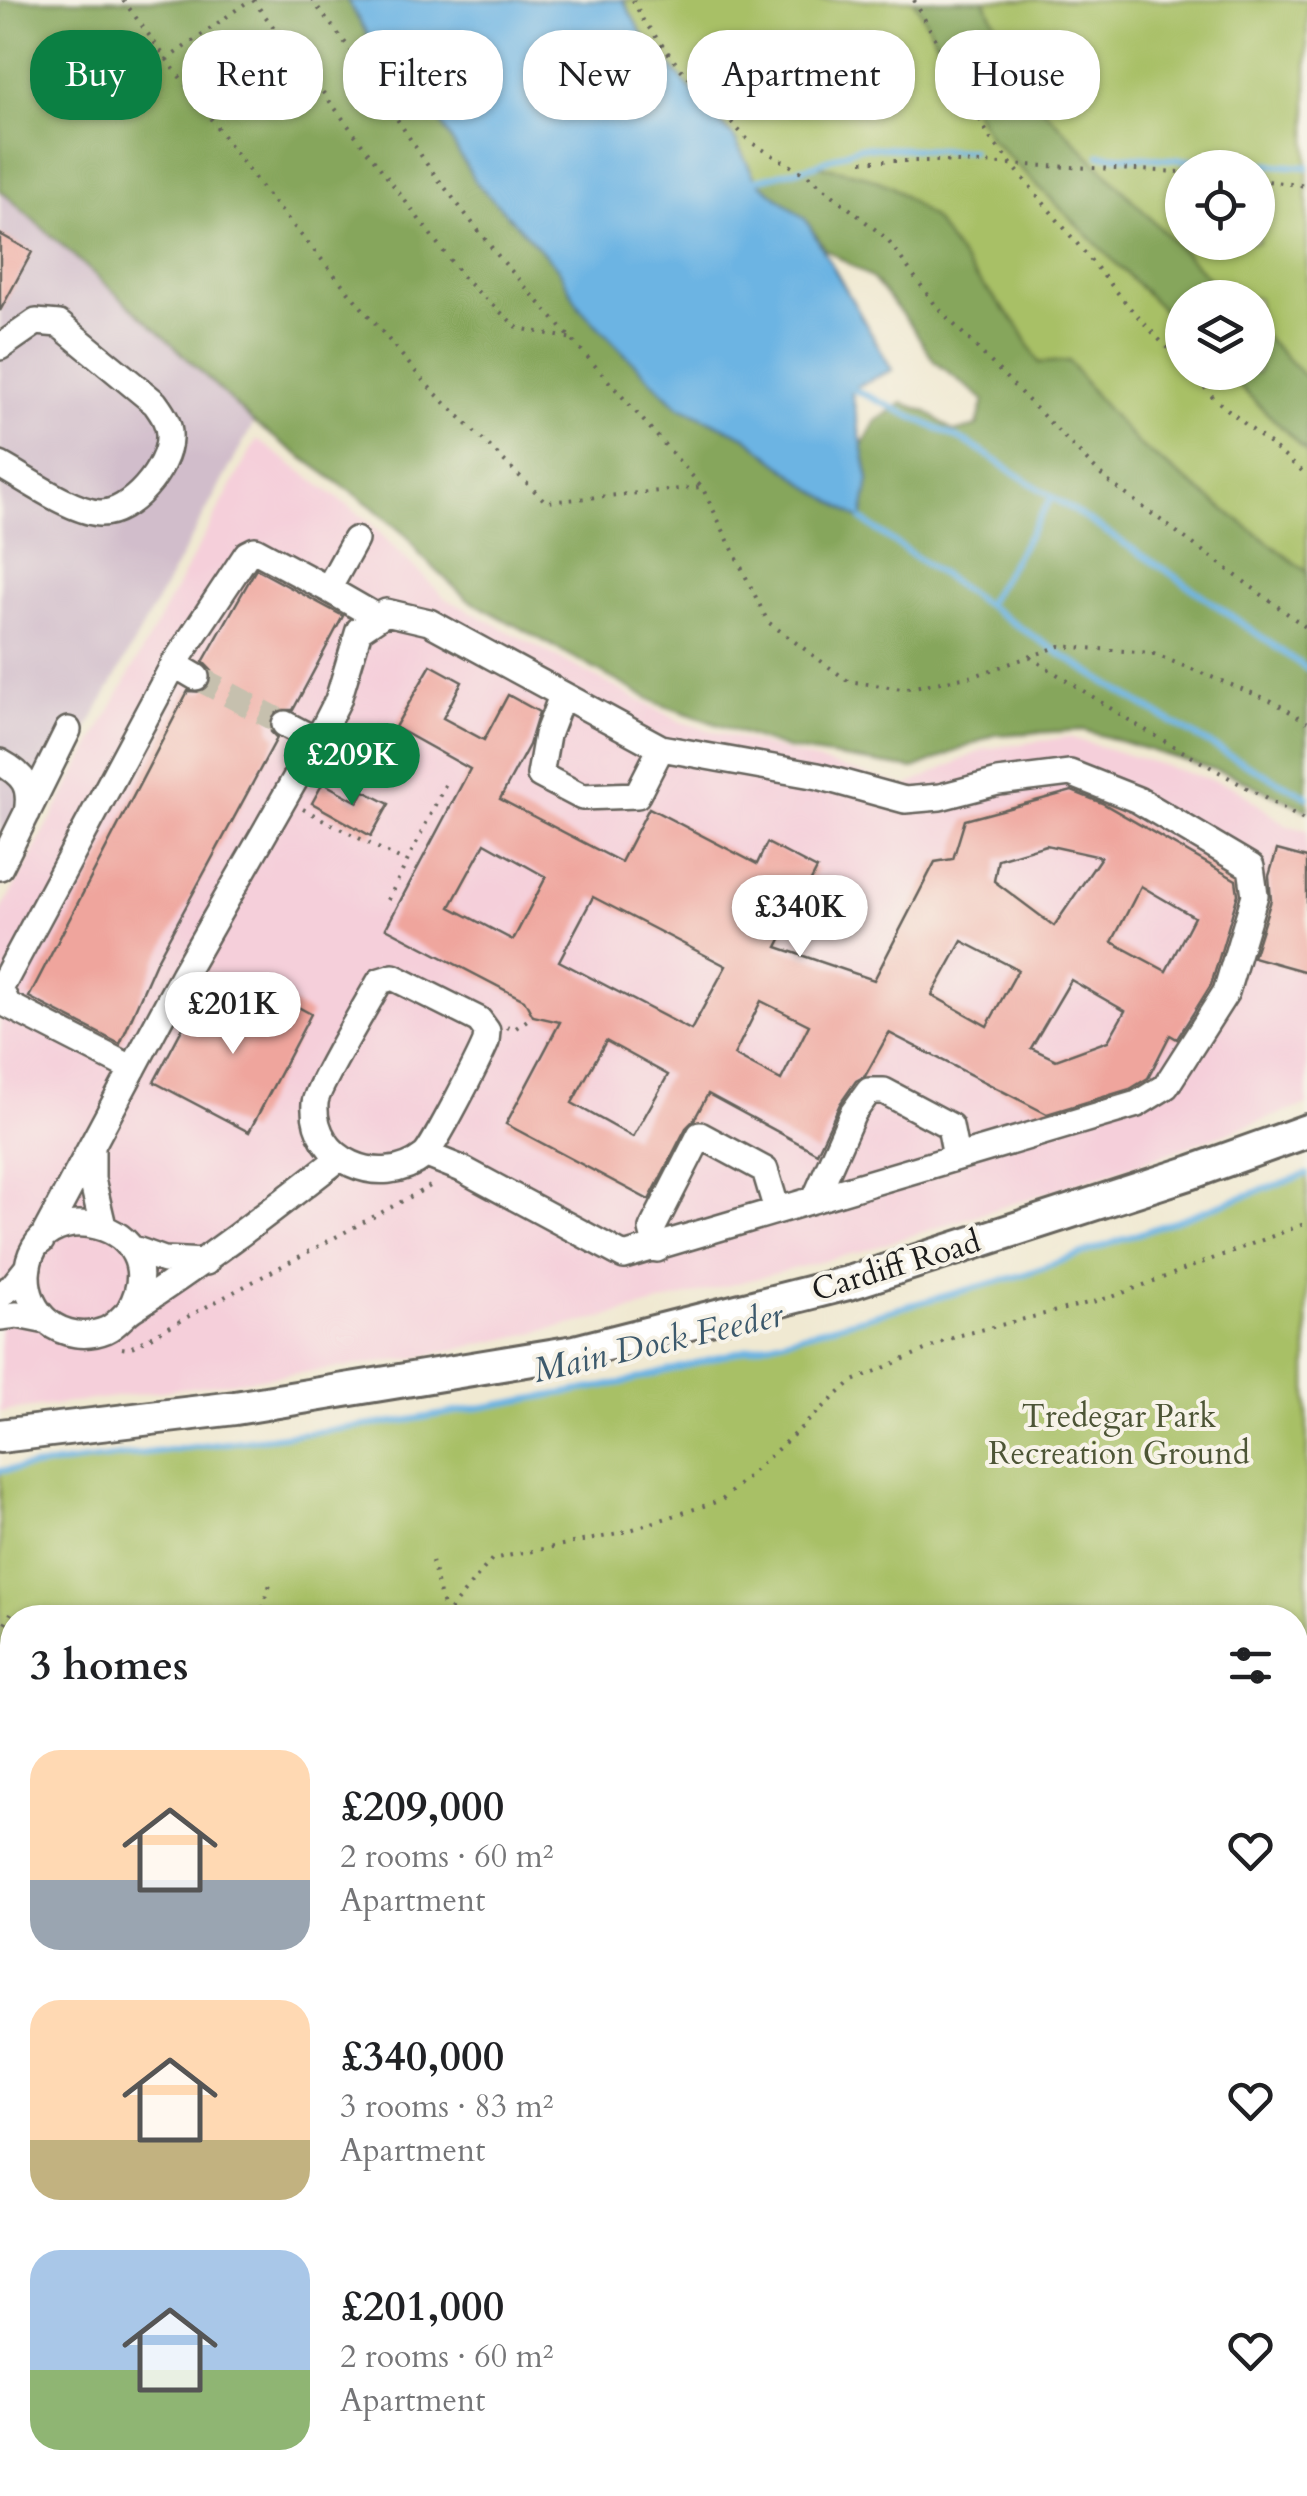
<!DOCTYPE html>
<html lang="en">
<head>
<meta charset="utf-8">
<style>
  :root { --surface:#fff; --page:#f6f6f6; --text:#202124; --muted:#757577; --accent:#0b8043 }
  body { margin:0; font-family:Cardo,serif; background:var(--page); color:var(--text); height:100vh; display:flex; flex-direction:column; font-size:38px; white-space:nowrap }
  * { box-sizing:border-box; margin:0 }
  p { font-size:32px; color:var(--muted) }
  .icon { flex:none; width:55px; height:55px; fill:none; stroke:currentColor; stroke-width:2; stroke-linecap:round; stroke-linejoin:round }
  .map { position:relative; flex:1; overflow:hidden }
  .drawer { position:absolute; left:0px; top:1605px; width:1308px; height:892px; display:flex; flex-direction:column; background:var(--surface); border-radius:40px 40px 0 0; box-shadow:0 2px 8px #0004 }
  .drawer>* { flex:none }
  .guide { position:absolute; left:30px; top:30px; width:1248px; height:90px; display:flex; gap:20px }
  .buttons { position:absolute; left:1165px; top:150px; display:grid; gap:20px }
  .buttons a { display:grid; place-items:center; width:110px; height:110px; border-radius:50%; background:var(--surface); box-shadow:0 2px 8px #0004; font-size:50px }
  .price { position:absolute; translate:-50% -85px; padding:0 22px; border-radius:35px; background:#fff; color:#222; font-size:32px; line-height:65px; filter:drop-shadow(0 2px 5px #0008) }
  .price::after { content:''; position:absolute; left:50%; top:60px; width:30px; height:22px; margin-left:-15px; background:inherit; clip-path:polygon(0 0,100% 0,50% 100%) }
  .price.active { background:var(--accent); color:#fff }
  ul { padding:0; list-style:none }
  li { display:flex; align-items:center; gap:30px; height:250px; padding:0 30px }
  li span { display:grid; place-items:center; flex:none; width:280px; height:200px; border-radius:30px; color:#555 }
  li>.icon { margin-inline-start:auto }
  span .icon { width:120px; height:120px; fill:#fffc; stroke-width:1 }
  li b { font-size:42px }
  h2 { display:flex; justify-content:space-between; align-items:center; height:120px; padding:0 30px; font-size:42px }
  .pill { padding:0 35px; border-radius:40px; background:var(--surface); box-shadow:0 2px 8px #0004; font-size:35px; line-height:90px }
  .pill.active { background:var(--accent); color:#fff }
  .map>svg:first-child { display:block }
</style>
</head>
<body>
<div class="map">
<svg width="1307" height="2496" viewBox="0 0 1307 2496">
  <rect width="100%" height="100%" fill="#f7f3e8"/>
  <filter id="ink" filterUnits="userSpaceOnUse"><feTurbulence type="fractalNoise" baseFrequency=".01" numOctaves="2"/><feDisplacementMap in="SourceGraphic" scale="20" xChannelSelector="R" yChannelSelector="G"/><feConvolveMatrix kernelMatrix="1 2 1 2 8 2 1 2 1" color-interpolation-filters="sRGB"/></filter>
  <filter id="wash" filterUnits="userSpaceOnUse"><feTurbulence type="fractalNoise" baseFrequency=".0048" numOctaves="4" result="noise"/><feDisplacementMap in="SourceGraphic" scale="40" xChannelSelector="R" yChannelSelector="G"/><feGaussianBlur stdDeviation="2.25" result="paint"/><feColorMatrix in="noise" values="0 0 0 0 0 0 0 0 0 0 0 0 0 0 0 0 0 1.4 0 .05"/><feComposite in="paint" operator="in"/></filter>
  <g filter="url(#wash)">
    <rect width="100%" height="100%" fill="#f0e9d2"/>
    <path fill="#f5cfda" d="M257 439 366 519 445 598 681 722 906 786 985 749 1068 737 1235 787 1286 825 1307 830V1105L1132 1166 862 1251 598 1319 416 1358 0 1412V913Z"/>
    <path fill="#d1bdcb" d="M0 190 166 338 254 423 0 889Z
      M12 2149V2259L0 2261V2152Z
      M1295 2412 1307 2425V2496H1198L1184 2485H1295Z"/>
    <path fill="#a8c066" stroke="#626e41" stroke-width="2.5" fill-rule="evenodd" d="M623 0H914L990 138 1182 329V372L1226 373 1307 452V572L1138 444 1095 396 1069 361 1039 363 1017 324 973 274 815 165 756 180 734 138 642 34Z
      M984 0H1307V379L1258 329V298L1227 297 1035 100ZM1182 168H1258V242H1182Z
      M1307 1174V2086L1295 2081V1618H12V1903L0 1902V1471L404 1421 622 1383 1022 1275Z
      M12 2259V2485H1184L1198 2496H0V2261Z"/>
    <path fill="#86a65b" stroke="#51613c" stroke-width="2.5" d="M0 0H347L369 37 439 119 475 181 558 268 580 308 678 406 746 437 808 486 861 519 869 480 862 446 876 421 903 403 928 412 954 432 977 426 984 400 934 361 913 328 873 279 825 249 806 220 756 180 815 165 860 174 891 186 933 219 973 274 1017 324 1039 363 1069 361 1095 396 1138 444 1307 572V810L1232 775 1083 730 994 735 914 769 787 749 657 703 467 599 420 555 408 537 371 506 254 423 166 338 0 190Z
      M914 0H984L1035 100 1227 297 1182 298V329L990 138Z
      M1258 329 1307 379V452L1226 373 1258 372Z
      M0 1975 12 1976V2149L0 2152Z
      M1295 2148 1307 2155V2425L1295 2412Z"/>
    <path fill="#6cb4e3" stroke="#446880" stroke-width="2.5" d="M347 0H623L642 34 734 138 756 180 806 220 892 370 851 389 869 480 862 520 808 486 746 437 678 406 626 355 580 308 558 268 475 181 439 119 369 37Z
      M0 1902 12 1903V1976L0 1975Z
      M1295 2081 1307 2086V2155L1295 2148Z"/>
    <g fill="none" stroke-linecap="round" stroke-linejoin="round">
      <path stroke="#6cb4e3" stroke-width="6" d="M1100 155 1307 167
        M756 180 815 165 859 147 972 151
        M851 388 970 444 1176 577 1307 669
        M862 520C1004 619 1151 718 1307 796
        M986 605 1052 497
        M0 1471 404 1421 622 1383 1022 1275 1307 1174"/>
    </g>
    <g id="blocks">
      <path fill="#efa59d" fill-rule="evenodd" d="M0 234 32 252 0 311Z
        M256 569 343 616 293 710H277L270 717 271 732 277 738 156 962 120 1044 29 997 188 691 203 692 210 684 211 670 203 662Z
        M431 665 462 682 443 718 484 740 508 695 539 712 529 745 500 799 621 862 649 808 757 864 767 843 817 869 777 947 874 980 935 862 953 859 965 820 1072 791 1102 803 1236 880 1238 894 1211 985 1177 1039 1170 1035 1148 1078 1130 1089 1047 1114 889 1033 865 1076 856 1081 840 1104 817 1153 708 1094 694 1120 686 1128 649 1200 506 1124 560 1022 533 1016 524 1000 386 928 470 769 395 727ZM485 843 546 877 513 940 450 907ZM1046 845 1101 857 1054 926 994 881 998 859ZM1141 886 1194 917 1166 971 1112 942ZM593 897 726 966 691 1030 559 961ZM962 941 1018 970 987 1026 932 995ZM1071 980 1125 1011 1108 1041 1056 1060 1031 1048ZM761 1001 809 1025 781 1080 734 1055ZM606 1041 668 1075 633 1137 572 1103Z
        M323 783 358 802 364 791 389 804 371 836 312 803Z
        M1277 850 1307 858V972L1253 957 1271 900 1269 876Z
        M265 989 311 1014 249 1132 154 1082 199 997 247 1022Z"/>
    </g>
  </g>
  <g filter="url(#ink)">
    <use href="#blocks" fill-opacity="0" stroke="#66645c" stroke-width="2.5"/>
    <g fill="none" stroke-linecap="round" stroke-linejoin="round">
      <path stroke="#c6c0ae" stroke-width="25" stroke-dasharray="25 12" stroke-linecap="butt" d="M196 677 285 724"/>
      <g stroke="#66645c" stroke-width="30">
        <path id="minor" d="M0 347 36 322 59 324 155 403C163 414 170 424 169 438 169 467 130 515 99 513 71 511 26 479 0 465
          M328 589 375 616
          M174 664 196 677
          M562 696 547 735 540 775 582 797 637 795 661 748
          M285 724 317 741
          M0 762C24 775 32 786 27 813
          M0 867 68 730
          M393 977 479 1020 487 1031 486 1042C480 1057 433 1149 424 1156 381 1190 311 1161 315 1103 316 1089 369 1000 380 981Z
          M133 1069 8 1005 0 989 174 664 247 554 255 550 328 589 355 540
          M92 1151V1179L103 1226
          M815 1199 853 1113 869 1091H884L950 1126 956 1157
          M41 1241 183 975 317 741 338 700 359 630 386 612 429 622 661 748 818 776 905 800 940 797 998 782 1070 773 1138 800 1251 867 1255 895 1226 992 1166 1086 1137 1104 624 1256 462 1169 427 1155
          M131 1248 164 1260 206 1262
          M657 1249 652 1229 700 1135 765 1170 777 1210
          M0 1294 12 1287 28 1267
          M130 1309C178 1222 31 1187 27 1275 27 1293 34 1310 48 1322 64 1335 87 1338 106 1330 118 1325 124 1313 135 1307 207 1261 271 1211 338 1159
          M0 1317 17 1315 47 1321"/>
      </g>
      <g stroke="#66645c" stroke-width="38">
        <path id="major" d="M0 1436 235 1408 575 1352 852 1282 1192 1172 1307 1131"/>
      </g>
      <path stroke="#66645c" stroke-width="4" stroke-dasharray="2.5 8" stroke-linecap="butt" d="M123 0 261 187 425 383 546 502 702 487
        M253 0 465 280 518 328 573 339
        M312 0 354 54 428 166 499 257 702 487 768 622 848 681 902 689 974 676 1060 646 1151 653 1272 701 1307 722
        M633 0 643 20 679 67 750 142 810 177 886 238 937 307 1105 479 1307 628
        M914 0 990 138 1131 309 1182 364
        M166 60 250 0
        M862 161H936L1182 172
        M1258 180 1307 186
        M1190 372 1216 400 1307 475
        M1030 657 1140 727 1307 822
        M303 809 405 862
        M388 900 445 785
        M203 985 269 989
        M507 1027 513 1030 533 1016
        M122 1348 128 1349 436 1183
        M432 1561 445 1615
        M260 1618 271 1581
        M443 1618 492 1559 618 1534 722 1500 851 1382 957 1336 1112 1297 1307 1223
        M0 1633 11 1613
        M0 1645 12 1647
        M0 1785 12 1786
        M0 1819 12 1820
        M1295 1831 1307 1836
        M1295 2018 1307 2022
        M0 2275 12 2273
        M416 2485 417 2496
        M1069 2496 1084 2485 1095 2496"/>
      <use href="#minor" stroke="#fff" stroke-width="25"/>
      <use href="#major" stroke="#fff" stroke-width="32"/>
      <path stroke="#1c1c1c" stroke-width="6" d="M0 2204 12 2200
        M1295 2468 1307 2480
        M1270 2485 1281 2496"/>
    </g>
  </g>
  <g text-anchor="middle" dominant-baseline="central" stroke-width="8" stroke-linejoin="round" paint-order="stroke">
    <g font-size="32" fill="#1c1c1c" stroke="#f7f3e8">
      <text transform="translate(896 1266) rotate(-17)">Cardiff Road</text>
    </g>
    <g font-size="32" fill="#4d5536" stroke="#f7f3e8">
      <text x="1119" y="1417">Tredegar Park<tspan x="1119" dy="37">Recreation Ground</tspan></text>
    </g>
    <g font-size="35" font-style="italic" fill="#3c596c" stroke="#f7f3e8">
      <text transform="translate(658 1343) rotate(-13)">Main Dock Feeder</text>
    </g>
  </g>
</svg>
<div class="buttons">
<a><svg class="icon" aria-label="locate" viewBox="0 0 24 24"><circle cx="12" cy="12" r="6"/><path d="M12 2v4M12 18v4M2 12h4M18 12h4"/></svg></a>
<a><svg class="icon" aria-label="layers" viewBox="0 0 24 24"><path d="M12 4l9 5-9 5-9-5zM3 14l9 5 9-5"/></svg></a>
</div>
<b class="price active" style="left:352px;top:808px">£209K</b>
<b class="price" style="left:800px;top:960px">£340K</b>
<b class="price" style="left:233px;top:1057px">£201K</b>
<div class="guide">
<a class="pill active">Buy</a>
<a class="pill">Rent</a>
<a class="pill">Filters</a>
<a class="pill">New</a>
<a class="pill">Apartment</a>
<a class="pill">House</a>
</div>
<section class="drawer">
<h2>3 homes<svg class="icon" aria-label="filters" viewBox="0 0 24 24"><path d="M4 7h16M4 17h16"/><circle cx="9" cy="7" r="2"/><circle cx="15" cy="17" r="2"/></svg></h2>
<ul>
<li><span style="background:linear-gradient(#ffd9b3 65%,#9aa5b1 0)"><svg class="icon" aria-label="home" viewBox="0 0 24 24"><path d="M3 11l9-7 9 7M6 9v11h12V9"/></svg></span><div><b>£209,000</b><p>2 rooms · 60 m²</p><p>Apartment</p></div><svg class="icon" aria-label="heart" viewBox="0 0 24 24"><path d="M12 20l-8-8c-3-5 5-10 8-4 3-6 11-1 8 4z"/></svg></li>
<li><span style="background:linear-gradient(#ffd9b3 70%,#c2b280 0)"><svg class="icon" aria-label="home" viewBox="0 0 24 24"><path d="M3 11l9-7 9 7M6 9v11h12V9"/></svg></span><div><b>£340,000</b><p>3 rooms · 83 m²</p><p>Apartment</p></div><svg class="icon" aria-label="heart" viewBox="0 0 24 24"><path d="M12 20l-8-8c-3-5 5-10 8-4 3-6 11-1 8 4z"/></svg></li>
<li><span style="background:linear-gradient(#a9c7e8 60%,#8fb573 0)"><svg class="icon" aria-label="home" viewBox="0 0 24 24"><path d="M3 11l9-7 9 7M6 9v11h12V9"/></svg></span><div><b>£201,000</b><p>2 rooms · 60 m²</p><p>Apartment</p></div><svg class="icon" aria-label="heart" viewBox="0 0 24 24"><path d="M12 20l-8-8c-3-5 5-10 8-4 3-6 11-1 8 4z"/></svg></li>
</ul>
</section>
</div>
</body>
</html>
